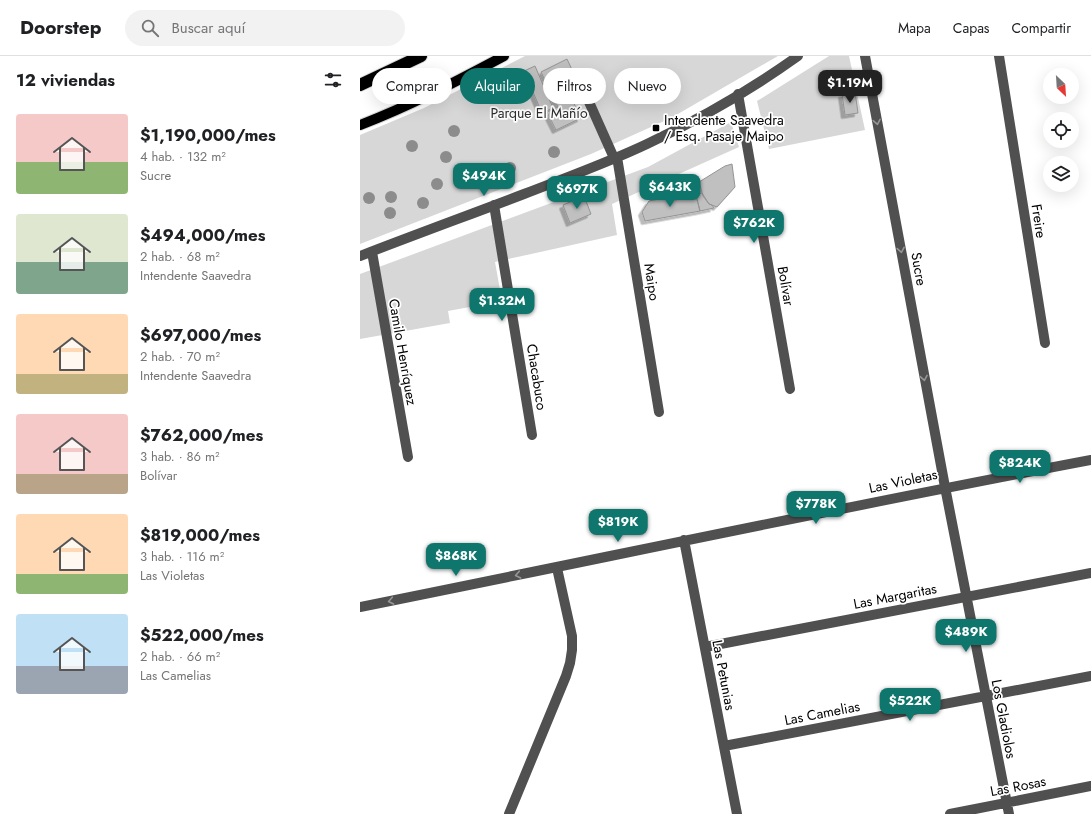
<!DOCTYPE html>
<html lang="es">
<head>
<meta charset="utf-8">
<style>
  :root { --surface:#fff; --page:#f2f2f2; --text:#202124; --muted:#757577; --line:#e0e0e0; --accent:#0f766e }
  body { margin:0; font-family:Jost,sans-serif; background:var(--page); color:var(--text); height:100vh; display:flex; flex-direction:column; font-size:15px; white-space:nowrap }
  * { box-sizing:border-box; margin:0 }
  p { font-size:13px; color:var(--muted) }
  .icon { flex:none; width:22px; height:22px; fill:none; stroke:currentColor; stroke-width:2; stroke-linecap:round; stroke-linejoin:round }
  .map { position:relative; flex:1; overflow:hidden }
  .drawer { display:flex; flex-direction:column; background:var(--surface); width:360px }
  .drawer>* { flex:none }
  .top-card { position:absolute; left:12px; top:12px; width:380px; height:36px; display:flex; gap:8px }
  .needle { width:26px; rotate:155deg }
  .controls { position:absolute; left:683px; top:12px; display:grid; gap:8px }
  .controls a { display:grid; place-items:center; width:36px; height:36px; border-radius:50%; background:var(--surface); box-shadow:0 4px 16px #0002; font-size:20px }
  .price { position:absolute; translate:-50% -34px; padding:0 9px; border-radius:8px; background:var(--accent); color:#fff; font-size:13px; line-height:26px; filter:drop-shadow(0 1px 2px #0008) }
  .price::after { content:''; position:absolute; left:50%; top:24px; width:12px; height:9px; margin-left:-6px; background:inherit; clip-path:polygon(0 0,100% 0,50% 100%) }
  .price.selected { background:#222; color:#fff }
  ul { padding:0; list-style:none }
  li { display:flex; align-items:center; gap:12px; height:100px; padding:0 16px }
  li span { display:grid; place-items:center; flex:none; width:112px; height:80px; border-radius:4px; color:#555 }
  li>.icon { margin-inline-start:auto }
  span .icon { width:48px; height:48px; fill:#fffc; stroke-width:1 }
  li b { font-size:17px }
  h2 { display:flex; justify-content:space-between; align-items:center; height:48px; padding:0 16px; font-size:17px }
  .pill { padding:0 14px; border-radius:18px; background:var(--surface); box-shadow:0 4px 16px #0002; font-size:14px; line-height:36px }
  .pill.selected { background:var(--accent); color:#fff }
  header { display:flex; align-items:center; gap:24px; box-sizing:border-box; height:56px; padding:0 20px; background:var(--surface); border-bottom:1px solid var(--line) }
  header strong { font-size:19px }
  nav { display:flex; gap:22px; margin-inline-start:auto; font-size:14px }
  .search { width:280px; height:36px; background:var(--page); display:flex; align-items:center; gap:10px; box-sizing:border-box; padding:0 14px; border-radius:22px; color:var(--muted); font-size:15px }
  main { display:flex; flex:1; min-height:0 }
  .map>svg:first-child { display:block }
</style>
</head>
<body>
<header>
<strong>Doorstep</strong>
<div class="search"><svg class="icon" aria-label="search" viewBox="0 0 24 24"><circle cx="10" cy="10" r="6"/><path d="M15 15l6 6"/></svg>Buscar aquí</div>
<nav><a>Mapa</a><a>Capas</a><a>Compartir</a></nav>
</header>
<main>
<section class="drawer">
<h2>12 viviendas<svg class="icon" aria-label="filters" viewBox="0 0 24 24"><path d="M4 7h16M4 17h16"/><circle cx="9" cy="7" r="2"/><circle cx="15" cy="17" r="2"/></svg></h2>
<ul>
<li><span style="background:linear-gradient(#f6c9c9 60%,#8fb573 0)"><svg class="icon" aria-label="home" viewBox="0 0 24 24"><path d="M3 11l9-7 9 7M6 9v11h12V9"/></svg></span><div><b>$1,190,000/mes</b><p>4 hab. · 132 m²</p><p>Sucre</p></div></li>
<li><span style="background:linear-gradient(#dfe7d0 60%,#7fa58c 0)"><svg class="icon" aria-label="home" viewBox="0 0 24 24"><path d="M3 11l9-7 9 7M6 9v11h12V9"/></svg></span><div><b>$494,000/mes</b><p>2 hab. · 68 m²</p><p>Intendente Saavedra</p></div></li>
<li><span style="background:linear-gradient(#ffd9b3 75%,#c2b280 0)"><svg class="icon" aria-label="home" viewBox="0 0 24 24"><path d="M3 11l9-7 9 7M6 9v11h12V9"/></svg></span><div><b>$697,000/mes</b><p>2 hab. · 70 m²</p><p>Intendente Saavedra</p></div></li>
<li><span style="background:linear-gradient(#f6c9c9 75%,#b9a48a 0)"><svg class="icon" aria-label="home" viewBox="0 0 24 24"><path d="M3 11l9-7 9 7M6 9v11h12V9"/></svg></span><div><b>$762,000/mes</b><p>3 hab. · 86 m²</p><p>Bolívar</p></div></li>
<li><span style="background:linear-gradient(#ffd9b3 75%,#8fb573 0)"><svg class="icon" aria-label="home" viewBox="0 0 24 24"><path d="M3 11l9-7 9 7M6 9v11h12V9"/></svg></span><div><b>$819,000/mes</b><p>3 hab. · 116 m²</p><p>Las Violetas</p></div></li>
<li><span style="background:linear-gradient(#bfe0f5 65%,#9aa5b1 0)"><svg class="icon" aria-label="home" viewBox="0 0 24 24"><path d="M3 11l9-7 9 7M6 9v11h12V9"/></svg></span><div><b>$522,000/mes</b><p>2 hab. · 66 m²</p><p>Las Camelias</p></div></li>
</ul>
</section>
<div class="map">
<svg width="731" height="758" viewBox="0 0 731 758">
  <defs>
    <filter id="shadow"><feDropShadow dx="-3.5" dy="3.5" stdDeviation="0" flood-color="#0004"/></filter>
  </defs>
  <rect width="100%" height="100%" fill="#fff"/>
  <path fill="#d7d7d7" d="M165 0H418L311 62 231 98 0 188V79L64 52Z
    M469 0H489L505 74 409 93 397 45Z
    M371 66 379 91 252 148 257 179 135 206 142 245 88 255 90 267 0 283V218L288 111Z"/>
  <path fill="#c0c0c0" stroke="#949494" filter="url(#shadow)" d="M207 3 215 20 203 25 221 62 196 74 187 56 198 51 181 16Z
    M175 10 193 52 182 57 164 15Z
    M495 36 498 57 485 59 482 38Z
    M372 108 375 131 357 151 349 148 343 140 339 126 365 110Z
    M342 137 349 148 352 149 354 152 340 155 336 139Z
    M224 140 231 158 210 167 203 149Z
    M314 140 315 144 336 140 340 155 285 165 282 156 289 145Z"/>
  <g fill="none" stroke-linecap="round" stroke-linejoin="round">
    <g stroke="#dbdbdb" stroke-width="12">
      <path id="major" d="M0 69C50 50 97 25 144 0"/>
    </g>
    <g stroke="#dbdbdb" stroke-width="14">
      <path id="highway" d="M0 29 61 0"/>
    </g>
    <path stroke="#505050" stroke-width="10" d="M505 0 585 431 649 758
      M639 0 685 287
      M221 28 254 102
      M378 38 430 333
      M257 101 299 356
      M134 149 172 379
      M12 196 48 401
      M0 200C54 179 109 159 164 138 205 122 247 107 287 88 338 64 392 33 438 0
      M324 484 377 758
      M0 551C244 502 487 450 731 404
      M345 591 731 517
      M364 690 731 620
      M149 758 206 620 210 607 212 594V580L197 512
      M590 758 731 730"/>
    <use href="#major" stroke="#000" stroke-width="10"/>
    <use href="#highway" stroke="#000" stroke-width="12"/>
  </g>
  <g fill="#8c8c8c">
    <circle cx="94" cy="75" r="6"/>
    <circle cx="52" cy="90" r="6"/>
    <circle cx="194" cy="96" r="6"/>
    <circle cx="86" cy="101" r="6"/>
    <circle cx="150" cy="112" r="6"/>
    <circle cx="119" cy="120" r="6"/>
    <circle cx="77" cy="128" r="6"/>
    <circle cx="31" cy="141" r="6"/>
    <circle cx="9" cy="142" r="6"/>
    <circle cx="63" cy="147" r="6"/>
    <circle cx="30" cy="157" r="6"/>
  </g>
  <defs><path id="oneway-chevron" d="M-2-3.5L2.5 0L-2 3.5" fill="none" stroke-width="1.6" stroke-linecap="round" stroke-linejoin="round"/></defs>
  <g stroke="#969696">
    <use href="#oneway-chevron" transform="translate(517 66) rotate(80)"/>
    <use href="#oneway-chevron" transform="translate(541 194) rotate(80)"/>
    <use href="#oneway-chevron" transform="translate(564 322) rotate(80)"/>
    <use href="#oneway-chevron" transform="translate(158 519) rotate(169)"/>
    <use href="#oneway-chevron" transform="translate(31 545) rotate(169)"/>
  </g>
  <rect fill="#000" stroke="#fff" stroke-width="1.5" x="292" y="68" width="8" height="8" rx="2"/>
  <g text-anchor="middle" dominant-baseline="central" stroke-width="3.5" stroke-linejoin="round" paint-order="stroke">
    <g font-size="14" fill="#2e2e2e" stroke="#fff">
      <text x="179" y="57">Parque El Mañío</text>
    </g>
    <g font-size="14" fill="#000" stroke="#fff" text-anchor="start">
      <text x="304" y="64">Intendente Saavedra<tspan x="304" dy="16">/ Esq. Pasaje Maipo</tspan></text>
    </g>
    <g font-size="14" fill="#000" stroke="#fff">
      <text transform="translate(679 165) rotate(81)">Freire</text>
      <text transform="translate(559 213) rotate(80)">Sucre</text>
      <text transform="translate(292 226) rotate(81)">Maipo</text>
      <text transform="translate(426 230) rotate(80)">Bolívar</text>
      <text transform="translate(43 296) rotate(80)">Camilo Henríquez</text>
      <text transform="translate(177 321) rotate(81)">Chacabuco</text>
      <text transform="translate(543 425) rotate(-12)">Las Violetas</text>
      <text transform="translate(535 540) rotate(-11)">Las Margaritas</text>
      <text transform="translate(364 619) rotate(79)">Las Petunias</text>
      <text transform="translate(462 657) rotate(-11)">Las Camelias</text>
      <text transform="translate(644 663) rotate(79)">Los Gladiolos</text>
      <text transform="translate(658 730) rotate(-11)">Las Rosas</text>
    </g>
  </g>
</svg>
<div class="controls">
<a><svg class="needle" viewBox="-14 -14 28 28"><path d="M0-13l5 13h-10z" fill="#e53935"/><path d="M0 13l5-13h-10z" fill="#757577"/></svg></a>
<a><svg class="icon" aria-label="locate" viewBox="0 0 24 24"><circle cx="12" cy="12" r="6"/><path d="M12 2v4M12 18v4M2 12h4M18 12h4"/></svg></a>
<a><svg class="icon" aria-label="layers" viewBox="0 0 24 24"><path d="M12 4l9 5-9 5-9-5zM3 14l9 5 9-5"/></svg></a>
</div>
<b class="price selected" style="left:490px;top:48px">$1.19M</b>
<b class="price" style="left:124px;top:141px">$494K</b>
<b class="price" style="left:310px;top:152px">$643K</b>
<b class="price" style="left:217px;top:154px">$697K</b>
<b class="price" style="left:394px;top:188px">$762K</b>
<b class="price" style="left:142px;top:266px">$1.32M</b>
<b class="price" style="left:660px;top:428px">$824K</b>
<b class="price" style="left:456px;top:469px">$778K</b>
<b class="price" style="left:258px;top:487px">$819K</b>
<b class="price" style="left:96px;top:521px">$868K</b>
<b class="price" style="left:606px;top:597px">$489K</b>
<b class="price" style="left:550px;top:666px">$522K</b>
<div class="top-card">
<a class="pill">Comprar</a>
<a class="pill selected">Alquilar</a>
<a class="pill">Filtros</a>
<a class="pill">Nuevo</a>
</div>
</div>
</main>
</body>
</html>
